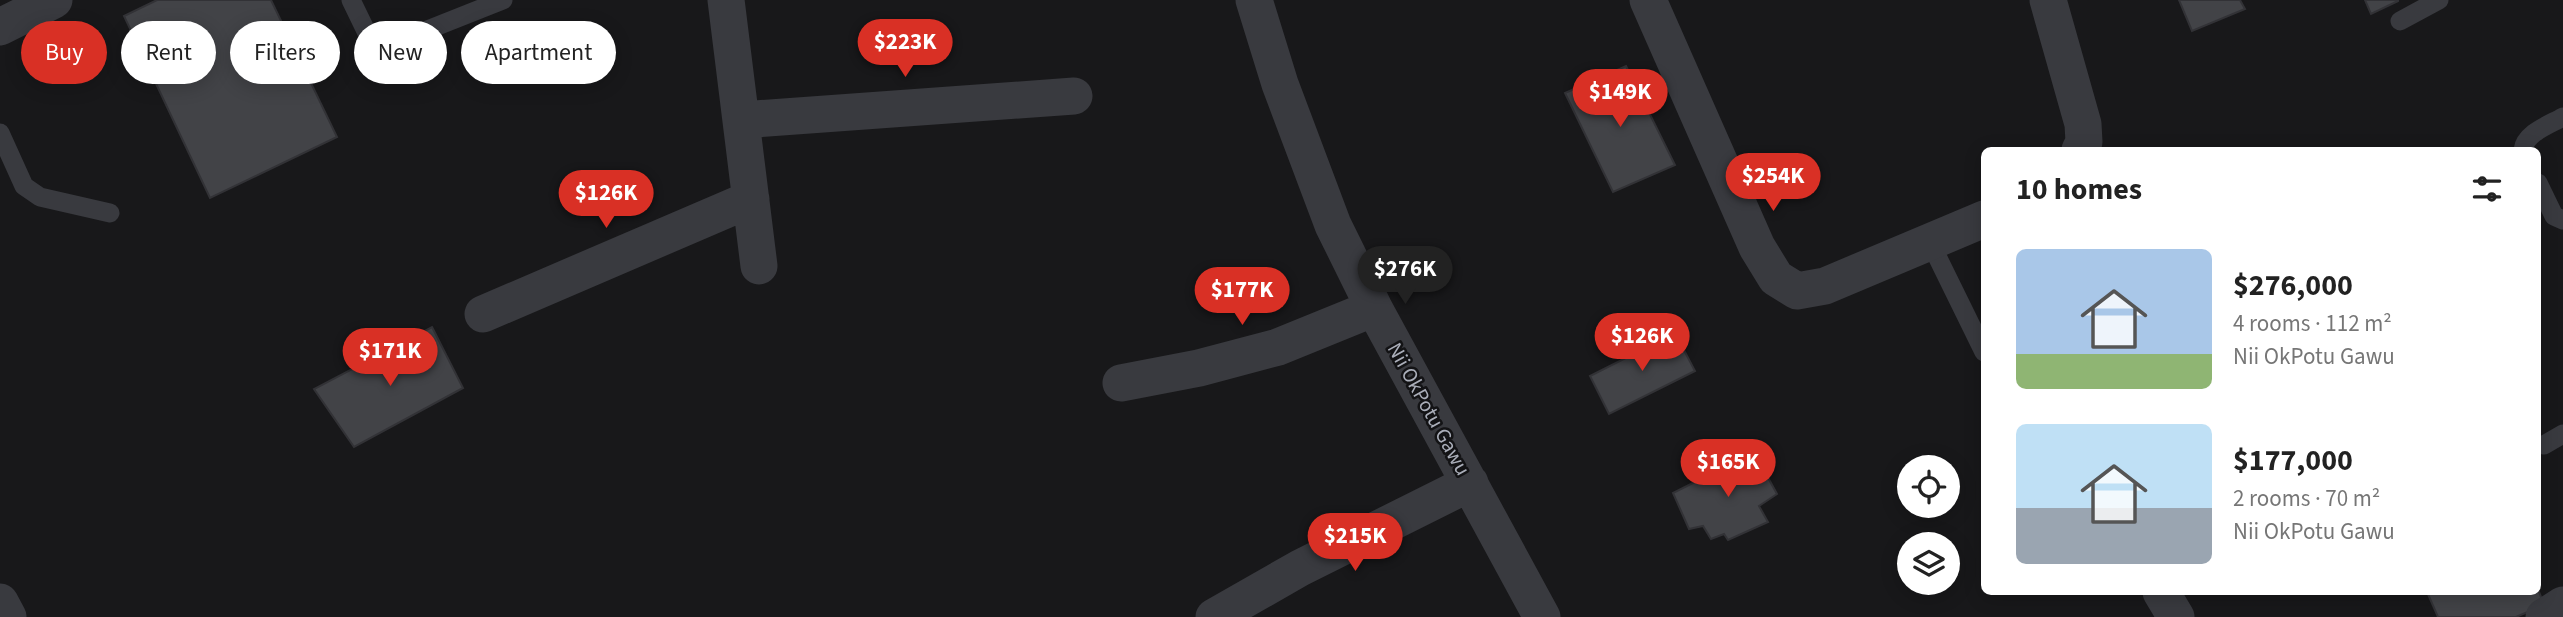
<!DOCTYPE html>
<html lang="en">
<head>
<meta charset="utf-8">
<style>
  :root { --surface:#fff; --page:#f2f2f2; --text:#222; --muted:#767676; --accent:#d93025 }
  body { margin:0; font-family:"Source Sans 3",sans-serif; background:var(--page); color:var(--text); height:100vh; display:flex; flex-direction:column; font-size:26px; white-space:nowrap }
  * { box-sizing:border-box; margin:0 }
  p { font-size:23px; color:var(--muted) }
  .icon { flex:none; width:38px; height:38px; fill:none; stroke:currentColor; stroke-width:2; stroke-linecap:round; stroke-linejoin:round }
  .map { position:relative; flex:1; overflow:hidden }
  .panel { position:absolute; left:1981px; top:147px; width:560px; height:448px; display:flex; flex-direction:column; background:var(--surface); border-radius:10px; box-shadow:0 4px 18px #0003 }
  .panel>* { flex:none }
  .banner { position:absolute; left:21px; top:21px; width:665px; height:63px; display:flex; gap:14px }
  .buttons { position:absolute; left:1897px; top:455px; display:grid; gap:14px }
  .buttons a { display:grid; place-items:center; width:63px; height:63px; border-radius:50%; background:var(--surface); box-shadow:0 4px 18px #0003; font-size:35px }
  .price { position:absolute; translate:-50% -60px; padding:0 16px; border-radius:24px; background:var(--accent); color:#fff; font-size:23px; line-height:46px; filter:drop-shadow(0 2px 4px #0008) }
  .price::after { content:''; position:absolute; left:50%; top:42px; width:21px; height:16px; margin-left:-10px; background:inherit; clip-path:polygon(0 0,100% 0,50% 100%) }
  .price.selected { background:#222; color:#fff }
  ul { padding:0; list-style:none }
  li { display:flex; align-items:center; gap:21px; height:175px; padding:0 35px }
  li span { display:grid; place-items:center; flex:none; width:196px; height:140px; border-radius:10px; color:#555 }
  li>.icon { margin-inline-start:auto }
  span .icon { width:84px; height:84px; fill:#fffc; stroke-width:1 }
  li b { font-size:30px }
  h2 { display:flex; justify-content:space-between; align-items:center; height:84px; padding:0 35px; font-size:30px }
  .tag { padding:0 24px; border-radius:32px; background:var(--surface); box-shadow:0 4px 18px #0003; font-size:24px; line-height:63px }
  .tag.selected { background:var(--accent); color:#fff }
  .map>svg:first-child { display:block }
</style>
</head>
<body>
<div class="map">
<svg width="2563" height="617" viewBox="0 0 2563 617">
  <rect width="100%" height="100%" fill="#18181a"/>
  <path fill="#424347" stroke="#323236" stroke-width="2" d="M157 0H271L337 137 210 198 124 16Z
    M2179 0H2240L2245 9 2192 31Z
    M2365 0H2398V1L2371 14Z
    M1626 66 1675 165 1613 192 1565 93Z
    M432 327 463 388 354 447 314 389Z
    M1675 333 1695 371 1609 414 1590 376Z
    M1754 452 1777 494 1759 506 1768 522 1728 540 1724 534 1711 539 1703 526 1689 529 1673 493Z
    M2538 589 2544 605 2516 617H2438L2427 592H2538Z"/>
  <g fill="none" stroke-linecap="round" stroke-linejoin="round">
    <path stroke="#393a3f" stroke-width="19" d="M351 0 367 33 377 43 392 44 503 0
      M2400 21 2439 0
      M0 133 24 186 40 197 110 213
      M2523 150C2525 133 2549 125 2563 117
      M2538 183 2554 216 2563 220
      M1930 242 1984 352
      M2544 445 2563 434"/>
    <path stroke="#393a3f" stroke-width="37" d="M726 0 759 266
      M1254 0 1280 84 1333 225 1374 308 1542 617
      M1648 0 1757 247 1776 278 1797 291 1825 286 1984 219
      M2048 0 2083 124 2084 142 2080 150
      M0 27 54 0
      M741 120 1074 96
      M483 314 751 199
      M1121 383 1199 368 1278 347 1374 308
      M2161 592 2176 617
      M0 602 8 617
      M1214 617 1300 568 1470 483
      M2544 617 2563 605"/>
  </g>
  <g text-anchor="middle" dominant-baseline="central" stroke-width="5" stroke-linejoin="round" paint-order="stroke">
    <g font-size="21" fill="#aaaeb9" stroke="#131315">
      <text transform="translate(1429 409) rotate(61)">Nii OkPotu Gawu</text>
    </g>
  </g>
</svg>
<div class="buttons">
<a><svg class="icon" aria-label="locate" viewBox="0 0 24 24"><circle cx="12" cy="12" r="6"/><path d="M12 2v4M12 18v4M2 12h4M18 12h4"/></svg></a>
<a><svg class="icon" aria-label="layers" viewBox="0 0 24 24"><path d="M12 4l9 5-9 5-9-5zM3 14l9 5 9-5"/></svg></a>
</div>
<b class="price" style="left:905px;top:79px">$223K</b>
<b class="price" style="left:1620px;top:129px">$149K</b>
<b class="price" style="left:1773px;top:213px">$254K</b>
<b class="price" style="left:606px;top:230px">$126K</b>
<b class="price selected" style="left:1405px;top:306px">$276K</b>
<b class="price" style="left:1242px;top:327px">$177K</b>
<b class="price" style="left:1642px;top:373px">$126K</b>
<b class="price" style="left:390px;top:388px">$171K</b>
<b class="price" style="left:1728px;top:499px">$165K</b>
<b class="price" style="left:1355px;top:573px">$215K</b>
<div class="banner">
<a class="tag selected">Buy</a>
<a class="tag">Rent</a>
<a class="tag">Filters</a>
<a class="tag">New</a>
<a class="tag">Apartment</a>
</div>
<section class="panel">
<h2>10 homes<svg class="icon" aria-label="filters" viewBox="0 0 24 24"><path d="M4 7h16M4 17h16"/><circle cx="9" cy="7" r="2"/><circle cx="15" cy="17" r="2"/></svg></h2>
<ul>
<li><span style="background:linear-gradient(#a9c7e8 75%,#8fb573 0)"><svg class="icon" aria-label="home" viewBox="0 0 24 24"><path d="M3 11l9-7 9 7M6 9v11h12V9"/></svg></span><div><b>$276,000</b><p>4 rooms · 112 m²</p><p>Nii OkPotu Gawu</p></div></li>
<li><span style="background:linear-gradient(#bfe0f5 60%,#9aa5b1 0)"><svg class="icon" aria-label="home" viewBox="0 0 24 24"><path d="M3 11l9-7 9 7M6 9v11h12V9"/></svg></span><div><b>$177,000</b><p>2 rooms · 70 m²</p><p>Nii OkPotu Gawu</p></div></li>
</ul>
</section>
</div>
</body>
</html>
